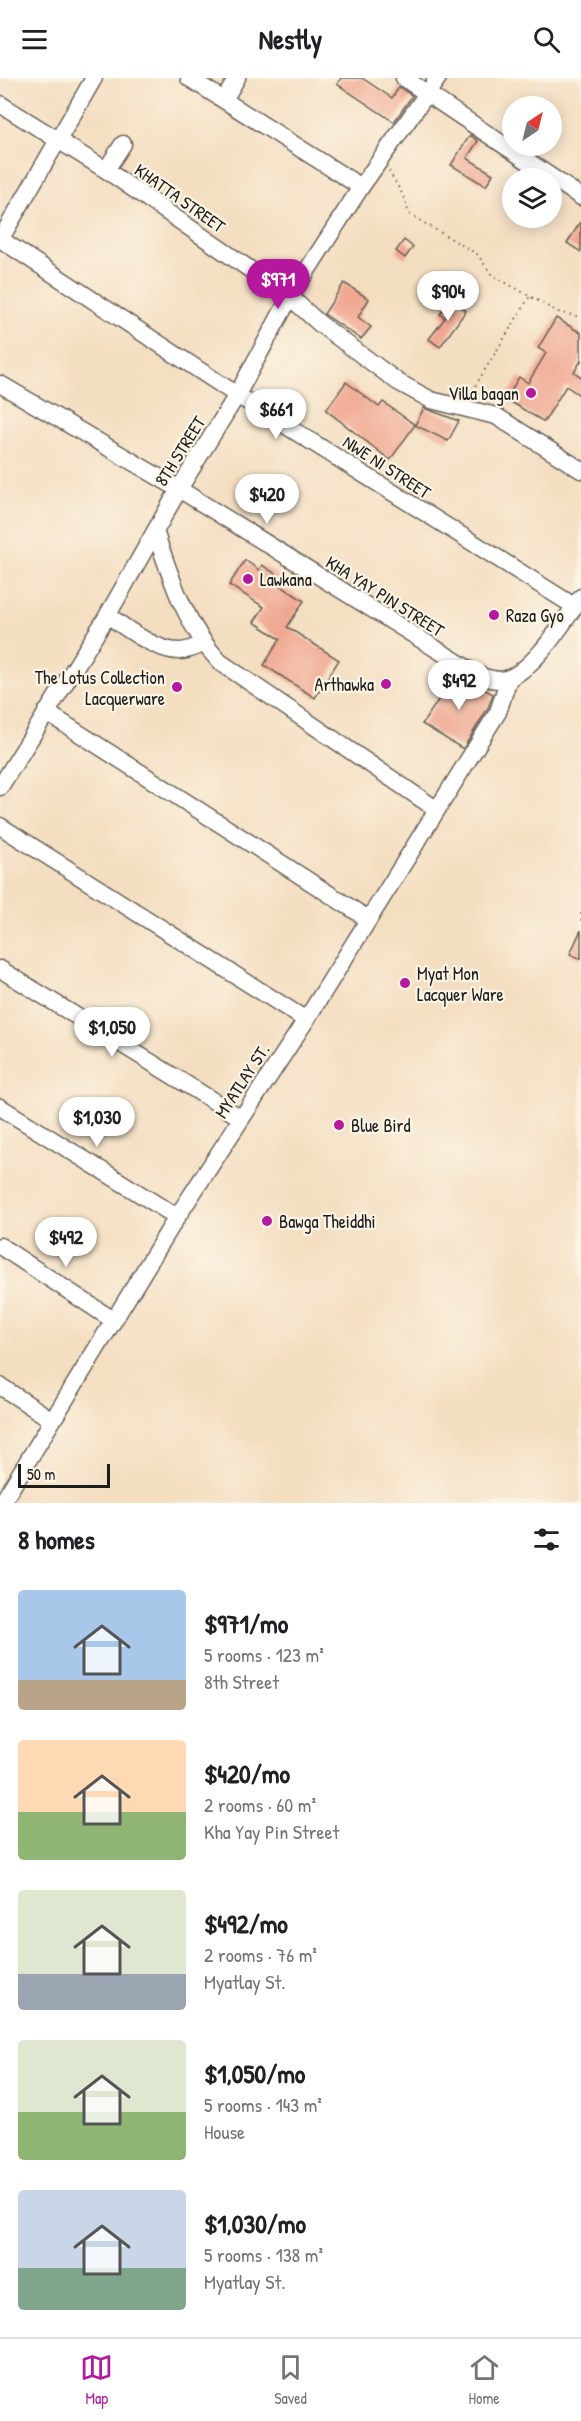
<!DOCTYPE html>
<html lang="en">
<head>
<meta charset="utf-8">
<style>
  :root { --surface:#fff; --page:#f6f6f6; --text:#202124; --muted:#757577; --line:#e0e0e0; --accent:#b5179e }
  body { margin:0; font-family:"Patrick Hand",sans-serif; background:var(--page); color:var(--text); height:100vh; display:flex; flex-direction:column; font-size:22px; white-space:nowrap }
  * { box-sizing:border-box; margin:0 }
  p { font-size:20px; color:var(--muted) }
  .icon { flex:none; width:33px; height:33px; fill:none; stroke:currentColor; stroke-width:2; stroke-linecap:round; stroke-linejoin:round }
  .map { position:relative; height:1425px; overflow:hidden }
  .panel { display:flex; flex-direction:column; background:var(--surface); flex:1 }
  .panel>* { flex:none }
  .needle { width:39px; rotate:35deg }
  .fabs { position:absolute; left:502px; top:18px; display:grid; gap:12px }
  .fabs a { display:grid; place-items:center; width:60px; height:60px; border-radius:50%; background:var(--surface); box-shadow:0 3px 15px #0003; font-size:30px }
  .scale { position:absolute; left:18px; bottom:15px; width:92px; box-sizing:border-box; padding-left:6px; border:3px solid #1c1c1c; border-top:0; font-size:16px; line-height:21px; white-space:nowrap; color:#1c1c1c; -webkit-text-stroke:4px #fcf5e5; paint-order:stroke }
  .price { position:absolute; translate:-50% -51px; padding:0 14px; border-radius:21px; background:#fff; color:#222; font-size:20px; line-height:39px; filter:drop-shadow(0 2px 3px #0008) }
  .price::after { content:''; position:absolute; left:50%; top:36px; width:18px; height:14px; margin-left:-9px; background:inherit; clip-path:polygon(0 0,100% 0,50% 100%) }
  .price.active { background:var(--accent); color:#fff }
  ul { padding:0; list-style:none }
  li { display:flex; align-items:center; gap:18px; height:150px; padding:0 18px }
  li span { display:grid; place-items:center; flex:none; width:168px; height:120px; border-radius:6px; color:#555 }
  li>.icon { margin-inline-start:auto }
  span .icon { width:72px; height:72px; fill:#fffc; stroke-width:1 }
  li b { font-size:26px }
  h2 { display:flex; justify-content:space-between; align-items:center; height:72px; padding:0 18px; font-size:26px }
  header { display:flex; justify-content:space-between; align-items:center; height:78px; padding:0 18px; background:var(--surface); font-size:27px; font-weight:700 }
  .tabs { display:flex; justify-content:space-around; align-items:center; height:84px; border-top:2px solid var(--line); background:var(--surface); font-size:16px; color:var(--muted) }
  .tabs a { display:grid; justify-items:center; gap:3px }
  .tabs .active { color:var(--accent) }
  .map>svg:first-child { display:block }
</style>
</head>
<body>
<header><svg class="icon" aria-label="menu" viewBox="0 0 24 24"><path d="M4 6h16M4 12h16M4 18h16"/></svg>Nestly<svg class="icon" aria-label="search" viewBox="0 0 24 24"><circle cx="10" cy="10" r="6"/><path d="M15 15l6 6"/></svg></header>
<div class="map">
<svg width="581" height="1425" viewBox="0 0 581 1425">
  <rect width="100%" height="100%" fill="#fcf5e5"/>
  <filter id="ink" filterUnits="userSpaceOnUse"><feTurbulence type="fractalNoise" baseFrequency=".0167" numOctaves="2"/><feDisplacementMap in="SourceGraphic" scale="12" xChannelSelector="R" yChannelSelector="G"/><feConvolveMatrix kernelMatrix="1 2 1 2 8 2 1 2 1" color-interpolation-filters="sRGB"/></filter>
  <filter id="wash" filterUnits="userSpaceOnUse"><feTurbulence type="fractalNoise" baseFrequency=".008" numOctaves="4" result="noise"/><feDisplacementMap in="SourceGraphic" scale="24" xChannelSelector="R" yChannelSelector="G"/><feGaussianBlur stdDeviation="1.35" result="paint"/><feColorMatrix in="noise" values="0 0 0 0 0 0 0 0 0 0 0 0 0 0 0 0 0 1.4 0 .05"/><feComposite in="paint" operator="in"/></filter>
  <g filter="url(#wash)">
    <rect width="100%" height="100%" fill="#f4dec1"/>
    <g id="blocks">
      <path fill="#f0a791" d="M341 0H362L392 20 399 9 412 18 394 44 337 6Z
        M470 57 478 63 467 80 493 96 486 108 451 87Z
        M581 143V174L567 165Z
        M404 162 413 169 405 180 396 173Z
        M344 205 369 221 358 239 371 249 361 261 324 236Z
        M451 221 466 233 440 269 429 261 445 240 440 236Z
        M556 240 581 255V283L574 294 581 299V318L566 308 544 344 506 321 519 299 528 305 546 275 538 270Z
        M346 304 379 329 383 324 415 347 390 382 326 332Z
        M424 330 459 343 448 363 415 347Z
        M245 482 259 492 262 487 279 498 275 504 304 523 287 549 339 582 315 620 264 587 280 561 254 544 264 529 229 507Z
        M456 596 493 616 488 630 463 671 422 646Z
        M581 852V881L570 876Z"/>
    </g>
  </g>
  <g filter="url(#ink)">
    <use href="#blocks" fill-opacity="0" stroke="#686056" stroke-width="1.5"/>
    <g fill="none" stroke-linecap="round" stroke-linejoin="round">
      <g stroke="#686056" stroke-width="19">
        <path id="minor" d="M189 0 361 109
          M404 0 581 119
          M224 22 237 0
          M0 26 106 92 290 219 320 246 398 304 431 322 496 338 581 392
          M106 92 123 66
          M0 161 237 317 574 528
          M0 162 94 0
          M0 306 179 411 478 597C486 600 494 602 501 602 530 599 565 542 581 519
          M155 453C171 500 185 547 220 584L436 731
          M108 537C125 550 158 574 180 573 187 573 196 569 203 566
          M46 634 368 841
          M0 709 106 540 179 411 237 317 290 219 361 109 438 0
          M0 748 306 942
          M0 891 241 1040
          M0 1029 177 1139
          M0 1168 113 1242
          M0 1308 52 1342
          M2 1425 177 1139 306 942 498 634 509 600"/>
      </g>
      <path stroke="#686056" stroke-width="2" stroke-dasharray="1.5 4.5" stroke-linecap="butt" d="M389 93 404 119 409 136 477 176 492 197 558 234 581 239
        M469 318 530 218
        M581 835V843"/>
      <use href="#minor" stroke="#fff" stroke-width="16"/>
    </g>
  </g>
  <g fill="#b5179e" stroke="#fcf5e5" stroke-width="2">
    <circle cx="531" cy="315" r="6"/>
    <circle cx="248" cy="501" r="6"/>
    <circle cx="494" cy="537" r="6"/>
    <circle cx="386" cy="606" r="6"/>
    <circle cx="177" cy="609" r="6"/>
    <circle cx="405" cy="905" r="6"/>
    <circle cx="339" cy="1047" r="6"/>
    <circle cx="267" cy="1143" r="6"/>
  </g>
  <g text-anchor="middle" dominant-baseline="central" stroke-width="4.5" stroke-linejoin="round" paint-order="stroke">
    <g font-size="18" fill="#1c1c1c" stroke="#fcf5e5">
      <text transform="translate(180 120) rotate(35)">KHATTA STREET</text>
      <text transform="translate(180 373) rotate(-58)">8TH STREET</text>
      <text transform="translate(387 389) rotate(33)">NWE NI STREET</text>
      <text transform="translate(385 518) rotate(32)">KHA YAY PIN STREET</text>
      <text transform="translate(242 1003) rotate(-57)">MYATLAY ST.</text>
    </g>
    <g font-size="18" fill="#1c1c1c" stroke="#fcf5e5" text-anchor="start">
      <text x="519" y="315" text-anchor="end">Villa bagan</text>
      <text x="260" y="501">Lawkana</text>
      <text x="506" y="537">Raza Gyo</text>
      <text x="165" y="599" text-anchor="end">The Lotus Collection<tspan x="165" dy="21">Lacquerware</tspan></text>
      <text x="374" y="606" text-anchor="end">Arthawka</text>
      <text x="417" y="895">Myat Mon<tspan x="417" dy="21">Lacquer Ware</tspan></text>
      <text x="351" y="1047">Blue Bird</text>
      <text x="279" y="1143">Bawga Theiddhi</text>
    </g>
  </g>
</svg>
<div class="fabs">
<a><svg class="needle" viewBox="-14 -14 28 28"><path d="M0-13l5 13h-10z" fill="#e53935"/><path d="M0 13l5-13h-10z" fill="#757577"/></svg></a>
<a><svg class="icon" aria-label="layers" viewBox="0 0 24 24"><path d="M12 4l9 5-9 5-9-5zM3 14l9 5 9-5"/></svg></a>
</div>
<div class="scale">50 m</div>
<b class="price active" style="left:278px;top:232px">$971</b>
<b class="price" style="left:448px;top:244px">$904</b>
<b class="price" style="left:276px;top:362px">$661</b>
<b class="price" style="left:267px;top:447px">$420</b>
<b class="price" style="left:459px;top:633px">$492</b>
<b class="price" style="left:112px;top:980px">$1,050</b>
<b class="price" style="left:97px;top:1070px">$1,030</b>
<b class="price" style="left:66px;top:1190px">$492</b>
</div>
<section class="panel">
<h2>8 homes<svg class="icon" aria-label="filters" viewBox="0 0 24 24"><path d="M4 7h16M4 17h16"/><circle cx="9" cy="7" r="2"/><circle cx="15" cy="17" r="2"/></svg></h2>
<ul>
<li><span style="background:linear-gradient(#a9c7e8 75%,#b9a48a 0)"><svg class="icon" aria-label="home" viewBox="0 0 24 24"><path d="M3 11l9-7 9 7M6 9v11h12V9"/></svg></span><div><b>$971/mo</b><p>5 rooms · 123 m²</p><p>8th Street</p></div></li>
<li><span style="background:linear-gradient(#ffd9b3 60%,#8fb573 0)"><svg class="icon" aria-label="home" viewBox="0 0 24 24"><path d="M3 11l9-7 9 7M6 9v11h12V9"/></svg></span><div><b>$420/mo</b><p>2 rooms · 60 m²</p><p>Kha Yay Pin Street</p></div></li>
<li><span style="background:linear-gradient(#dfe7d0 70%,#9aa5b1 0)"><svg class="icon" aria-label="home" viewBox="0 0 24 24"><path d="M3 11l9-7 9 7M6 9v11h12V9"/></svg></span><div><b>$492/mo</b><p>2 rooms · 76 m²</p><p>Myatlay St.</p></div></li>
<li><span style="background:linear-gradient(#dfe7d0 60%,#8fb573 0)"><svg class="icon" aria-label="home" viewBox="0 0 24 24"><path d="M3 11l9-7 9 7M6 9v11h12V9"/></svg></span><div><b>$1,050/mo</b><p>5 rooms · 143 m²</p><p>House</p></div></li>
<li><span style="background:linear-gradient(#c9d6e8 65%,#7fa58c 0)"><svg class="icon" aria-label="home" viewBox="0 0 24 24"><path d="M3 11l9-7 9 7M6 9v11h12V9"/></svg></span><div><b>$1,030/mo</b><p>5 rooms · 138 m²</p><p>Myatlay St.</p></div></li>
</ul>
</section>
<nav class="tabs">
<a class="active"><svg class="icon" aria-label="map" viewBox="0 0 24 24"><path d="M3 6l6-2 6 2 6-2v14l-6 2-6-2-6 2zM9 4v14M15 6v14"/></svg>Map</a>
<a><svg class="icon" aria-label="saved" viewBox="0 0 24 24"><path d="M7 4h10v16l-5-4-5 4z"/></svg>Saved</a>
<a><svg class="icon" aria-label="home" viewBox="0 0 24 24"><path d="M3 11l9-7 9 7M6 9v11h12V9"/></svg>Home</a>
</nav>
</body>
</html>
